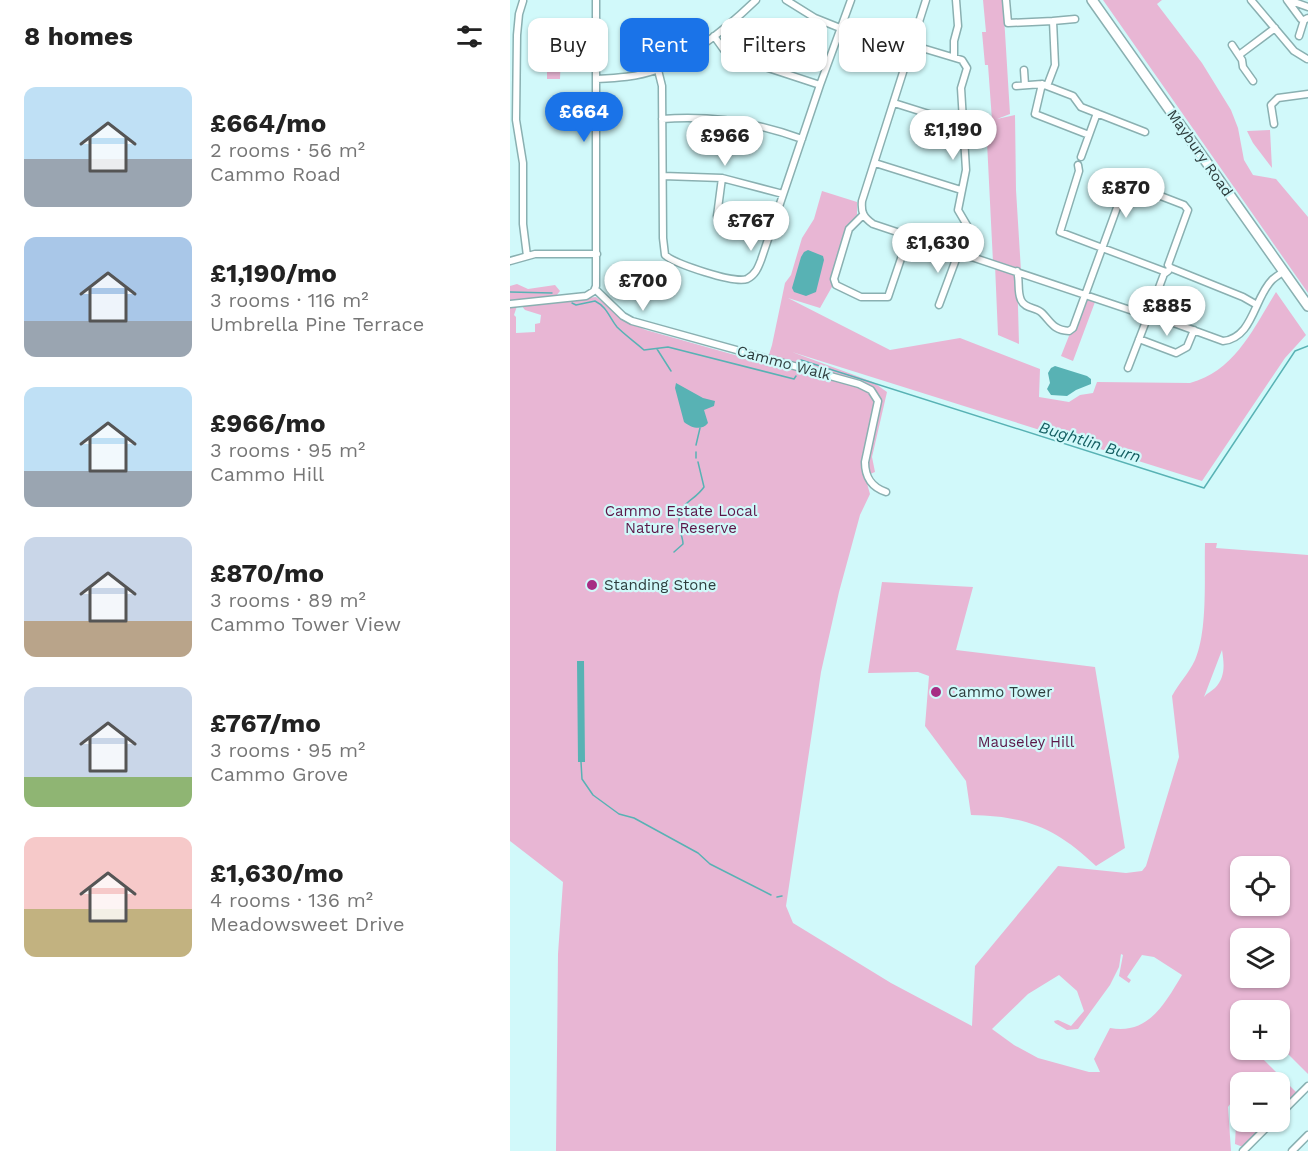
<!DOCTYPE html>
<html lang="en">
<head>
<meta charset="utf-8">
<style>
  :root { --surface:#fff; --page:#f6f6f6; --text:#222; --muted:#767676; --accent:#1a73e8 }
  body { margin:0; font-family:"Work Sans",sans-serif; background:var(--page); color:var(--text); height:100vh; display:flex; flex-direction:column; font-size:22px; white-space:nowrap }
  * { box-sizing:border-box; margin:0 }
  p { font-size:20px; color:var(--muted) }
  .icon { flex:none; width:33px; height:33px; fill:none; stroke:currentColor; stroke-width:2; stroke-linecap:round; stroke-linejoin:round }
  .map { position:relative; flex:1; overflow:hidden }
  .side { display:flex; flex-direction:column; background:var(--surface); width:510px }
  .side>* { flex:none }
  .hud { position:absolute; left:18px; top:18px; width:570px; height:54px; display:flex; gap:12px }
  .tools { position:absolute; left:720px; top:856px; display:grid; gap:12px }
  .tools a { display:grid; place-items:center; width:60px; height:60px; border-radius:12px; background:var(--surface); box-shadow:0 2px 4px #0004; font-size:30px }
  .price { position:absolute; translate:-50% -51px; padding:0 14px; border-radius:21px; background:#fff; color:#222; font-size:20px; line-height:39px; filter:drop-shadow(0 2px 3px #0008) }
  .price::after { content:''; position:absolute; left:50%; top:36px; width:18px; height:14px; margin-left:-9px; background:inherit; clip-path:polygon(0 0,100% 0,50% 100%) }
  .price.active { background:var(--accent); color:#fff }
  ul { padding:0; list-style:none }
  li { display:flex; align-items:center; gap:18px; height:150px; padding:0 24px }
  li span { display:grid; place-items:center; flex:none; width:168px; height:120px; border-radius:12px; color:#555 }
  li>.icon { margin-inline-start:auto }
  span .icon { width:72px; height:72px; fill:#fffc; stroke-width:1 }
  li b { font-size:26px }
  h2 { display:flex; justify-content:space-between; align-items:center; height:72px; padding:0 24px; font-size:26px }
  .chip { padding:0 21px; border-radius:12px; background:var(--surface); box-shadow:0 2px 4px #0004; font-size:21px; line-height:54px }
  .chip.active { background:var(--accent); color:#fff }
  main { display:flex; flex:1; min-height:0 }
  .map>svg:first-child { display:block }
</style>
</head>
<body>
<main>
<section class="side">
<h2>8 homes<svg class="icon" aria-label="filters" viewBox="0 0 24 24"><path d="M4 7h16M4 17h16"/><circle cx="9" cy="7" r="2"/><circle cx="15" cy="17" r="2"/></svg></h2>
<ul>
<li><span style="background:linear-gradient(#bfe0f5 60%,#9aa5b1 0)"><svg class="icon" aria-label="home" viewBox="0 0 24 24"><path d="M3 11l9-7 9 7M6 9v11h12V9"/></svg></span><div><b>£664/mo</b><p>2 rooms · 56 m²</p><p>Cammo Road</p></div></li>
<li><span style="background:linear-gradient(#a9c7e8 70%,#9aa5b1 0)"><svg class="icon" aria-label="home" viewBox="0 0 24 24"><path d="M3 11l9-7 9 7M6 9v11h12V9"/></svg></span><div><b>£1,190/mo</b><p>3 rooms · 116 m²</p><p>Umbrella Pine Terrace</p></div></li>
<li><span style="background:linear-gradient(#bfe0f5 70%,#9aa5b1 0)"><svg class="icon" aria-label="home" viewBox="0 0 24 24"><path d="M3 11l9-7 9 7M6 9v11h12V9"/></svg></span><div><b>£966/mo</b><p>3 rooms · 95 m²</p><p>Cammo Hill</p></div></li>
<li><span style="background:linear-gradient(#c9d6e8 70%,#b9a48a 0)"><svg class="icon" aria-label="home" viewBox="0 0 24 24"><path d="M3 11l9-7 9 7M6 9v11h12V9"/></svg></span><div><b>£870/mo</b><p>3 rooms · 89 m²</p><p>Cammo Tower View</p></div></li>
<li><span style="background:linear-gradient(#c9d6e8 75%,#8fb573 0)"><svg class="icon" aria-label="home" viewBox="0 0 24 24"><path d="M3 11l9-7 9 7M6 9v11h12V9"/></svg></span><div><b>£767/mo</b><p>3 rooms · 95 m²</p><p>Cammo Grove</p></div></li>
<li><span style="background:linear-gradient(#f6c9c9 60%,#c2b280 0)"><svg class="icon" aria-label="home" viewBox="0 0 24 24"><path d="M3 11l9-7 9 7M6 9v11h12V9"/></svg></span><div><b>£1,630/mo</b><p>4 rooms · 136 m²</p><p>Meadowsweet Drive</p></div></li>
</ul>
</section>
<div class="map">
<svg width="798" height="1151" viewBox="0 0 798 1151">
  <rect width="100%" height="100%" fill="#d1f9fa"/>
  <path fill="#e8b6d4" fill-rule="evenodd" d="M473 0H493L500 114 487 119 505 115 506 190 511 271 483 262 476 122 482 120 478 65H475L472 32H476Z
    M593 0H652L647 4 692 63 721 110 728 128 734 160 743 175 766 179 798 217V293Z
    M37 53H51L50 79H37Z
    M760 130 762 168 743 143 737 131Z
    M312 191 347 202V215L337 228 321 278 323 285 310 308 278 298 380 350 450 338 530 369 529 397 559 402 570 395 583 393 587 382 680 383C725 371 743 329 766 292L796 335 775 358 692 481 282 352 363 382 377 392 362 457 365 472 355 476 360 494 350 515 329 592 311 672 276 906 283 923 381 983 462 1026 465 966 548 866 616 873 632 871 636 866 669 757 662 696C669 683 679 673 685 660 698 630 694 576 695 543H707L706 548 798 555V1074L774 1050 770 1054 766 1050H770V1011H730V1050H761L753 1059 787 1093 770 1110V1083H730V1122H758L733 1147 725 1144 727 1103 723 1100 718 1107 721 1151H46L48 954 53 882 0 841V306H7L4 315 6 317V333L25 332V324L30 323 31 315 15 310 11 305 86 297 95 304 110 318 136 330 239 359 257 361 262 345 275 283 281 275 292 238 304 219ZM712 650C714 663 716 677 705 688 702 691 697 693 694 697ZM730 867H770V906H730ZM730 939H770V978H730ZM611 954 613 955 609 976 619 983 621 980 617 977 632 955 644 957 672 975C655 1003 639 1035 600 1028L584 1059 590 1072H579L528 1058 504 1045 482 1029 518 994 549 975 567 991 574 1011 561 1026 548 1020 544 1021 545 1023 557 1030 568 1029 600 985 609 967Z
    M485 265 507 271 509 344 488 335Z
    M7 284 18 289 45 285 50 291 46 296 0 302V286Z
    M574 298 585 302 563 361 551 356Z
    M372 582 463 587 446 650 585 667 615 848 586 866C546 828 516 816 461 815L456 781 415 726 419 676 408 672 358 673Z"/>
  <path fill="#58b2b4" d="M298 250 313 256 314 260 306 292 296 296 284 292 282 288 291 257 294 252Z
    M545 366 577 376 581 379V384L566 390 557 396 541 395 537 389 540 383 538 373 541 368Z
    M166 383 193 398 205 401 204 406 194 410 198 423C192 431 181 428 174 422L165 388Z
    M67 661H74L75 762H68Z"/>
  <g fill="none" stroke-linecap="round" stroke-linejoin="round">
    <path stroke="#58b2b4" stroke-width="1.5" d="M0 292 42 293
      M62 303 66 305 85 301C97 307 99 317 107 327 115 335 125 342 134 350L158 347 284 379 286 376
      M147 349 161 371
      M291 362V360L694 488 785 351 798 346
      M186 445 190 428
      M186 452V458
      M164 552 173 544C173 537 169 531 169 525 168 501 183 503 194 487L188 462
      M71 762 72 779 83 795 109 814 124 818 188 853 200 864 261 895
      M267 897 272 896"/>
    <g stroke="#8ab0b1" stroke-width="9">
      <path id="street" d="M276 0 305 18 330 28
        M416 0 352 201C351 212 353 217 363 224L638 316 639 314 713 341C743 338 744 298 762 280 765 277 770 274 773 272
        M496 0 498 23 543 21 545 65 537 86
        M741 0 784 51 797 59
        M777 0 791 19 794 20 798 18
        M13 1 9 14 7 35 6 120 13 163V224L17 256
        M780 2H784L798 7
        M543 21 565 19
        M204 36 214 50 225 57 310 85
        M789 36 794 20
        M402 45 452 60 457 68 451 88 456 170 448 210 458 227 429 305
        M722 45 732 60 733 67 743 81
        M729 55 765 28
        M444 57V41L448 26 446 0
        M148 70 152 86 153 238 155 255C165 264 225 284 237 279 245 275 248 268 251 260L310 85 341 0
        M514 70 515 85
        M86 79C106 78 127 77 146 70 182 57 219 26 246 0
        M532 84 525 114 579 135
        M506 86 532 84 537 86 563 96 571 107 635 132
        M384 103 454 125
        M152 119C201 115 246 122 292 139
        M764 124 761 105 768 98 798 94
        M571 157 587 113
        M365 163 451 190
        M568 165 569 171 550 232 656 272
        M153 176 212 178 273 194
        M635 190 674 205 678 210 658 265 661 268
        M353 215 339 229 324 279 326 285 351 297H378L399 235
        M207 216 212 178
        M0 261 25 254H87
        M661 268 733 297 747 305
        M507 271C510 280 507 292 511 300 515 309 526 307 532 313 541 322 543 330 559 331L563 328 616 183
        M85 289 113 316 122 321 349 384 361 390 368 401 355 462C355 477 361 487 376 492
        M0 304 76 296 84 291 86 286V0
        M639 314 654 274 658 271
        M629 339 666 353 677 347 684 330
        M618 368 638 316
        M770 1114 798 1086
        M733 1151 762 1122
        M782 1151 798 1135"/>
    </g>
    <g stroke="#8ab0b1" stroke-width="12">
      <path id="primary" d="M582 0 798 306"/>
    </g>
    <use href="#street" stroke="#fff" stroke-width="6"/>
    <use href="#primary" stroke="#fff" stroke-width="9"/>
  </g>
  <g fill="#a62d83" stroke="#d1f9fa" stroke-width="2">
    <circle cx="82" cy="585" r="6"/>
    <circle cx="426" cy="692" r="6"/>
  </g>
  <g text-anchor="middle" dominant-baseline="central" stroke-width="4.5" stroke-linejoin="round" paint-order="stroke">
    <g font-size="15" fill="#2e3e3e" stroke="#d1f9fa">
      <text transform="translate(690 153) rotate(55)">Maybury Road</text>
      <text transform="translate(274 363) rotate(15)">Cammo Walk</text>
    </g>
    <g font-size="15" fill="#5c1748" stroke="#d1f9fa">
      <text x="171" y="511">Cammo Estate Local<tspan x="171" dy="17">Nature Reserve</tspan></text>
      <text x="516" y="742">Mauseley Hill</text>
    </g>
    <g font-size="15" fill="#2e3e3e" stroke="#d1f9fa" text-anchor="start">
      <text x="94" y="585">Standing Stone</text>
      <text x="438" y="692">Cammo Tower</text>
    </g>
    <g font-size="16" font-style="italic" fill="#156063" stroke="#d1f9fa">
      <text transform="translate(580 442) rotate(17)">Bughtlin Burn</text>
    </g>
  </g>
</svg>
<div class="tools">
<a><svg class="icon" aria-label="locate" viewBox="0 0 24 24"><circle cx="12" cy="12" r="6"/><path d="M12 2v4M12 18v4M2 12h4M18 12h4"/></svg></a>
<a><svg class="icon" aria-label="layers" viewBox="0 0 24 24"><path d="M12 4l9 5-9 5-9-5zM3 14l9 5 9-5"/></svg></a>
<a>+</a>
<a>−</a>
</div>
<b class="price active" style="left:74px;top:143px">£664</b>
<b class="price" style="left:443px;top:161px">£1,190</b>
<b class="price" style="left:215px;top:167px">£966</b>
<b class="price" style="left:616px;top:219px">£870</b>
<b class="price" style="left:241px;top:252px">£767</b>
<b class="price" style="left:428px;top:274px">£1,630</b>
<b class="price" style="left:133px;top:312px">£700</b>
<b class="price" style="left:657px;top:337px">£885</b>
<div class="hud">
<a class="chip">Buy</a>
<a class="chip active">Rent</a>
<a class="chip">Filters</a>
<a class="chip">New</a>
</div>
</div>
</main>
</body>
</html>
